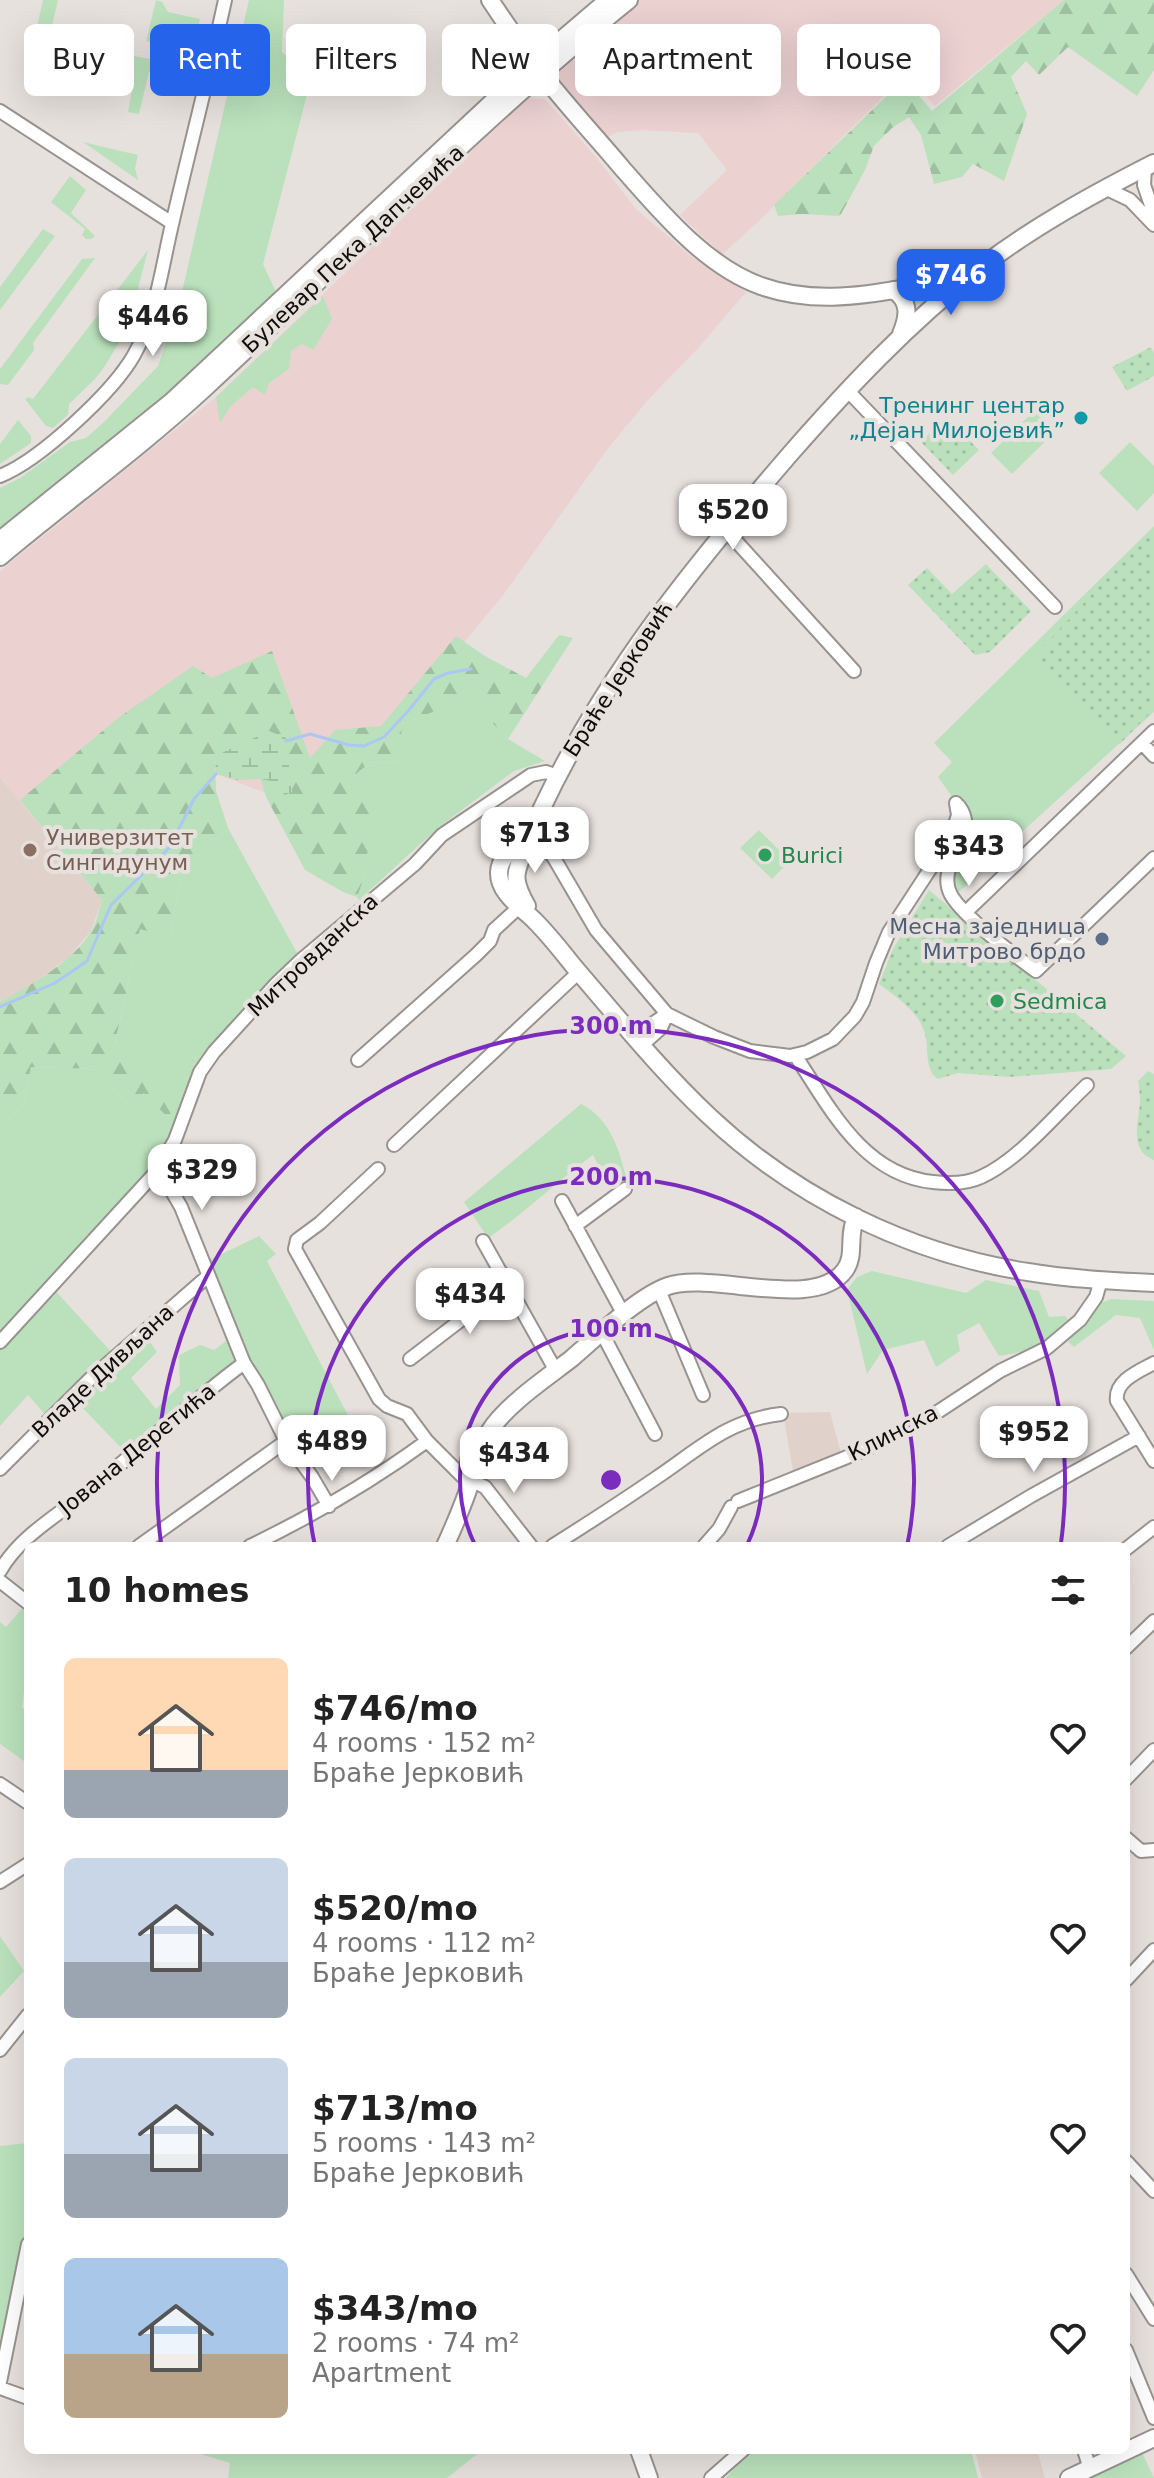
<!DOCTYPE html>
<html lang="en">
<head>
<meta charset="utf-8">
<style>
  :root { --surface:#fff; --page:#f6f6f6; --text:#222; --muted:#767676; --accent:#2563eb }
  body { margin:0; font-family:"DejaVu Sans",sans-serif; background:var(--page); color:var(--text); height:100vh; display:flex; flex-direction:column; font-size:30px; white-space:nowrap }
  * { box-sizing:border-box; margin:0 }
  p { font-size:26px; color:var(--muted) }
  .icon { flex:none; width:44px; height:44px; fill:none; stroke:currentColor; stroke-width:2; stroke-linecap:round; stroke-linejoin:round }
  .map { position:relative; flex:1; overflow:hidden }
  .details { position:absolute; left:24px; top:1542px; width:1106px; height:912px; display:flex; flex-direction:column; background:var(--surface); border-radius:12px; box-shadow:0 8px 32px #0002 }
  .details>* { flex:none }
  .hud { position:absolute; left:24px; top:24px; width:1106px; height:72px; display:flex; gap:16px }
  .price { position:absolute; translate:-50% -68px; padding:0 18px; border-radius:16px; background:#fff; color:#222; font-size:26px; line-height:52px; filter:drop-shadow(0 2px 4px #0008) }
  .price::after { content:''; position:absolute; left:50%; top:48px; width:24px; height:18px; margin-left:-12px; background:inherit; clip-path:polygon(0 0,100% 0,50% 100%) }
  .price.active { background:var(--accent); color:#fff }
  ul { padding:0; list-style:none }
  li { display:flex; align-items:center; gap:24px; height:200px; padding:0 40px }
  li span { display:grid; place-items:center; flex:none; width:224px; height:160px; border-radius:12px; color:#555 }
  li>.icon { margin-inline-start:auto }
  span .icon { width:96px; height:96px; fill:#fffc; stroke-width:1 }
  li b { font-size:34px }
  h2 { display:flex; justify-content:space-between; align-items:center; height:96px; padding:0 40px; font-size:34px }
  .pill { padding:0 28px; border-radius:12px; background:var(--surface); box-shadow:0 8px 32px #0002; font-size:28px; line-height:72px }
  .pill.active { background:var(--accent); color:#fff }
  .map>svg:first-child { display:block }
</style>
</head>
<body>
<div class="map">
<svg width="1154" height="2478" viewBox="0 0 1154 2478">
  <defs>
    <pattern id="forest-firs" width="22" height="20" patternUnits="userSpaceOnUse" patternTransform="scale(2)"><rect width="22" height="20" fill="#bae1bb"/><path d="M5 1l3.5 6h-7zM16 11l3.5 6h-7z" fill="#9fc0a0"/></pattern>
    <pattern id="wetland-marsh" width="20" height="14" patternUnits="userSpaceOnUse" patternTransform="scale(2)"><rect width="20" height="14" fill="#bae1bb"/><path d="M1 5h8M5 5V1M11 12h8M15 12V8" fill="none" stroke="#9fc0a0"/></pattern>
    <pattern id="park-dots" width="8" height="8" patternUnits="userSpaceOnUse" patternTransform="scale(2)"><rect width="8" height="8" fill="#bae1bb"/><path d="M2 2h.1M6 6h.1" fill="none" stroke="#9fc0a0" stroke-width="1.8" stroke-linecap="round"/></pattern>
  </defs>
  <rect width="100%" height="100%" fill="#e7e1de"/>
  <path fill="#e0d2cb" d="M0 777 102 900 91 931 69 957 30 986 0 1002Z
    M830 1412 841 1453 793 1471 783 1413Z
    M975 2450H1037L1045 2478H982Z"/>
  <path fill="#ecd1d1" d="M629 0H1064L935 106 907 73 765 215 722 255 680 215 727 170 698 133 641 130 617 132 600 142 541 73Z
    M527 98 545 99 596 157 636 209 692 257 746 292 701 345 648 400 609 447 504 594 413 704 284 800 216 774 169 848 102 900 0 777V571L216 397Z"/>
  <path fill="#bae1bb" d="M43 0H58L46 51 32 48Z
    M156 0 162 2 168 12 200 19 187 77 178 72C175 49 166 47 146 41Z
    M249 0H284L282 52 288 57H299L315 64 263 264 277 294 149 409 0 529V488L20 478 70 442 86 438 104 422 158 366 179 305Z
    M134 56 161 61 165 73 149 72 139 114 128 112 133 85 127 83Z
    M83 142 138 155 135 168 138 180Z
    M70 176 86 190 71 213 95 236 91 239H86L82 235 85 229 51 202Z
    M43 229 55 236 0 310V287Z
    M148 250 128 327 105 366 95 379 69 404 68 415 53 428 46 426 25 399 28 397 33 399Z
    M95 258 33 343 34 350 8 385 0 384V369L82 259Z
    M323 296 332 319 313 350 302 344 291 351 289 369 269 383 265 395 253 387 231 406 220 423 216 397Z
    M1034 411 1055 432 1012 474 991 453Z
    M18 420 31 436V443L0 464V444Z
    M1130 442 1154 466V493L1137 511 1099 473Z
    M1154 526V712L1012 841 959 892 953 884 952 877 963 812 938 777 952 762 934 743Z
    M468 697 508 739 545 761 514 771 439 827 359 900 357 897 367 870 362 859 374 844 348 785C362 762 373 764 399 761L400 725Z
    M228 828 301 960 214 1053 187 1106 115 1044 140 928 170 937 181 871Z
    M759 830 790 861 772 879 740 848Z
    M31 1067 98 1069 126 1103 144 1092 179 1129 169 1152 51 1286 115 1356 143 1332 157 1352 131 1378 156 1409 180 1385 179 1355 200 1345 214 1350 233 1336 203 1263 259 1236 276 1254 267 1261 362 1442 339 1455 321 1420 283 1434 244 1363 129 1456 72 1397 49 1419 28 1395 0 1426V1126L23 1107Z
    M581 1104C611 1119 619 1150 627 1180L612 1192 593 1155C557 1181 525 1213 488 1238L464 1202Z
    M872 1271 966 1293 986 1280 1039 1291 1049 1317 1065 1316 1071 1323 1033 1350 999 1356 979 1323 957 1335 960 1351 936 1367 924 1340 883 1350 867 1374 847 1290 857 1277Z
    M1111 1299 1154 1301V1350L1140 1318 1116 1315 1074 1347 1068 1342 1094 1306Z
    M28 1602V1663L22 1707 28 1715V1764L0 1744V1622L6 1627Z
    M0 1936 24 1971 0 1997Z
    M28 2143V2244L0 2382V2146Z
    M1139 2446 1154 2478H1070Z
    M187 2450H480L481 2451 447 2478H228L230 2463Z
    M750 2450H971L978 2478H726Z"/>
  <path fill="url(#forest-firs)" d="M1064 0H1154V70L1137 96 1068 47 1039 75 1026 61 1011 77 1027 114 1004 181 973 164 962 177 934 184 921 135 909 117 892 128 874 146 865 170 840 216 802 214 778 216 774 205 899 84 912 87 932 111Z
    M559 635 573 638 508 739 468 698 402 724 399 761C374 764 362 761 348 786L381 819 374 844 363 859 367 870 357 897 343 892 305 870 266 797 250 742 215 756 216 791 228 828 181 871 170 937 140 929 115 1043 187 1106 179 1129 144 1093 126 1103 98 1069 31 1067 23 1107 0 1126V1002C31 985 74 961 92 930 97 922 99 909 102 900L20 800 118 718 193 666 212 678 272 651 310 758 335 730 381 726 456 636 485 656 526 678Z"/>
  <path fill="url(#wetland-marsh)" d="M269 731 286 738 292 792 285 795 271 781 261 779 238 780 216 774 215 756Z"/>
  <path fill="url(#park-dots)" d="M1151 347 1154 353V376L1127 391 1112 367Z
    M946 417 979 450 953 475 921 442Z
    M1154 527V709L1120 744 1035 656Z
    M986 564 1031 611 990 652 975 655 908 585 927 568 952 594Z
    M929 890 1126 1056 1111 1069 1009 1077 958 1073 938 1079C923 1069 930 1046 924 1031 918 1011 895 996 879 984L893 949Z
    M1148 1071 1154 1074V1160C1128 1150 1139 1122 1140 1101 1140 1094 1139 1087 1138 1081Z"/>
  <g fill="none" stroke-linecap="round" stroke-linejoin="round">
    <path stroke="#adc7f4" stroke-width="3" d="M286 741 310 734 349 745 364 746 384 737 409 710 434 679 448 673 471 669
      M0 1007 55 983 87 961 111 905 169 848 194 799 216 774"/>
    <g stroke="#989390" stroke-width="16">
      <path id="street" d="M0 111 172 223
        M1145 168 1144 185 1154 214
        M1107 189 1130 200 1154 225
        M848 391 1055 607
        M0 476C40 460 113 392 134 355 157 314 162 265 173 220 190 147 209 74 225 0
        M725 529 854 671
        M1142 743 1154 756
        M959 806C982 837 934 863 951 895 963 916 1015 956 1036 971L1154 858
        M532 827 554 858 596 930 667 1014 714 1037 750 1051 790 1056 807 1052 833 1039 855 1016 863 1002 876 963 889 932 951 837 958 815 956 803
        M966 912 1154 731
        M634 1036 667 1014
        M642 1045 661 1028 667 1014
        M795 1055C830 1108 863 1175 933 1182 949 1184 966 1184 981 1177 1020 1159 1055 1115 1087 1085
        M358 1060 476 955 490 941 494 930 519 907
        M394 1145 579 972
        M378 1169 320 1223 297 1240 295 1249 379 1399 387 1406 407 1414 427 1441 462 1476 485 1487 531 1546
        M156 1172 173 1193 181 1207 244 1363 258 1385 286 1441 312 1477 329 1506
        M562 1201 624 1315
        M575 1226 625 1189
        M483 1241 556 1371
        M659 1290 703 1395
        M602 1333 655 1434
        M0 1342 156 1172 175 1140 200 1072 214 1052 276 984 301 960 415 864 442 835 531 775 546 772 557 776
        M410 1359 508 1284
        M1154 1363C1139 1371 1114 1381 1117 1401L1154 1461
        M0 1469 90 1379 208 1276
        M738 1501 867 1449 939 1411 1000 1371 1047 1348 1080 1320 1096 1297 1101 1280
        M139 1546 286 1441
        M250 1546C312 1516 371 1482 427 1441
        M552 1546C587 1524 621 1502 656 1478 698 1450 727 1420 781 1414
        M704 1546 719 1529 731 1507
        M948 1546 1031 1496 1139 1436
        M1126 1549 1154 1527
        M0 1571C20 1536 56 1517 86 1492 139 1450 189 1404 244 1363
        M0 1581 28 1603
        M1126 1648 1154 1621
        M1126 1779 1154 1750
        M0 1784 28 1803
        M1126 1838 1141 1851 1154 1850
        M0 1882 28 1864
        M1126 1980 1154 1950
        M0 2050 28 2015
        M1126 2161 1154 2191
        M1126 2274 1154 2319
        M1126 2350 1154 2418
        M0 2382 28 2244
        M0 2388 28 2398
        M1084 2450 1090 2469
        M711 2478 743 2450"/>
    </g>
    <g stroke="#989390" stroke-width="20">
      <path id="secondary" d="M490 0C507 25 524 51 543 75 568 107 596 137 622 168 660 211 705 266 761 286 809 303 857 297 905 288 925 284 946 281 965 275
        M1154 163C1093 194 1031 228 977 270 908 324 848 388 791 453 695 564 606 673 543 806 539 814 536 823 531 830 521 844 500 853 499 872 498 893 522 908 535 921 550 936 563 953 576 969 619 1019 661 1071 709 1116 796 1198 910 1254 1028 1272 1070 1279 1112 1281 1154 1283
        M893 290C911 301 908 317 901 334
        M0 540 171 402 534 63 608 0
        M0 557C68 500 140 448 205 388 346 258 480 120 629 0
        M527 906C507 871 520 870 528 838
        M445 1546C455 1524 465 1501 472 1478 477 1463 480 1446 489 1432 506 1405 545 1379 571 1359 597 1337 637 1297 668 1286 712 1271 815 1312 845 1270 856 1255 847 1236 856 1217
        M639 2450 649 2478
        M1069 2478 1154 2438"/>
    </g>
    <use href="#street" stroke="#fff" stroke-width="12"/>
    <use href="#secondary" stroke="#fff" stroke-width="16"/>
  </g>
  <g fill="none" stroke="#7b2cbf" stroke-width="4">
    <path d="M475 1545A151 151 0 1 1 747 1545"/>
    <path d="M315 1546A303 303 0 1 1 907 1546"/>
    <path d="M161 1543A454 454 0 1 1 1061 1543"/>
  </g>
  <circle fill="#0f9aa8" stroke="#e7e1de" stroke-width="3" cx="1081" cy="418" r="8"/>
  <circle fill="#8d6e63" stroke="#e7e1de" stroke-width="3" cx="30" cy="850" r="8"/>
  <g fill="#2e9e5b" stroke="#e7e1de" stroke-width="3">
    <circle cx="765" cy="855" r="8"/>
    <circle cx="997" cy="1001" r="8"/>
  </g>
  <circle fill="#5c6f8a" stroke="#e7e1de" stroke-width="3" cx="1102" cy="939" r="8"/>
  <g text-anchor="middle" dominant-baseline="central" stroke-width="8" stroke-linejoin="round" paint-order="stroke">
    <g font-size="22" fill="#0f0d0c" stroke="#e7e1de">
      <text transform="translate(353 249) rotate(-43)">Булевар Пека Дапчевића</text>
      <text transform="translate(618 679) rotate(-57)">Браће Јерковић</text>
      <text transform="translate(313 955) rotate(-43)">Митровданска</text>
      <text transform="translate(103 1371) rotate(-43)">Владе Дивљана</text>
      <text transform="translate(893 1433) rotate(-27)">Клинска</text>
      <text transform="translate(137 1449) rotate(-39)">Јована Деретића</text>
    </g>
    <g font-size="22" fill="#0d838f" stroke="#e7e1de" text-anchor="end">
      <text x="1065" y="405">Тренинг центар<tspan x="1065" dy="25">„Дејан Милојевић”</tspan></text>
    </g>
    <g font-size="22" fill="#785e54" stroke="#e7e1de" text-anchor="start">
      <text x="46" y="837">Универзитет<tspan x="46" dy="25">Сингидунум</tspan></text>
    </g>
    <g font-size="22" fill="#27864d" stroke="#e7e1de" text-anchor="start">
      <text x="781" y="855">Burici</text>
      <text x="1013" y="1001">Sedmica</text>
    </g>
    <g font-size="22" fill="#4e5e75" stroke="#e7e1de" text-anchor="end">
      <text x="1086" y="926">Месна заједница<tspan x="1086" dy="25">Митрово брдо</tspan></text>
    </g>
  </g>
  <circle cx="611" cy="1480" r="12" fill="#7b2cbf" stroke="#e7e1de" stroke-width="4"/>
  <g font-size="24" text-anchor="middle" font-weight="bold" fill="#7b2cbf" stroke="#e7e1de" stroke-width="8" stroke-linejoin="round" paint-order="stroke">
    <text x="611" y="1034">300 m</text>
    <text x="611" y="1185">200 m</text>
    <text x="611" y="1337">100 m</text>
  </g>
</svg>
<b class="price active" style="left:951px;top:317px">$746</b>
<b class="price" style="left:153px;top:358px">$446</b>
<b class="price" style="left:733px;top:552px">$520</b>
<b class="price" style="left:535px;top:875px">$713</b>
<b class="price" style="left:969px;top:888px">$343</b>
<b class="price" style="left:202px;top:1212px">$329</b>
<b class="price" style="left:470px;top:1336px">$434</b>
<b class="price" style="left:1034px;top:1474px">$952</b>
<b class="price" style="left:332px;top:1483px">$489</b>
<b class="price" style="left:514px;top:1495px">$434</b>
<div class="hud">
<a class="pill">Buy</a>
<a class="pill active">Rent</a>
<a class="pill">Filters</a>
<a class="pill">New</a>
<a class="pill">Apartment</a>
<a class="pill">House</a>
</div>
<section class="details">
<h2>10 homes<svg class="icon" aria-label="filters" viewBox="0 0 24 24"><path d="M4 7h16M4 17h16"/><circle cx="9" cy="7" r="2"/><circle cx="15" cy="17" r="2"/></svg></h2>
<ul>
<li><span style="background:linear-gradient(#ffd9b3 70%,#9aa5b1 0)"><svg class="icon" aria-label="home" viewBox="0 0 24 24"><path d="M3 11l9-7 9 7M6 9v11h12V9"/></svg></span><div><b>$746/mo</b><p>4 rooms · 152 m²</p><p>Браће Јерковић</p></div><svg class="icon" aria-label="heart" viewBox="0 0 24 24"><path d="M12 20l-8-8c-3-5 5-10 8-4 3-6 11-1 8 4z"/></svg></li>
<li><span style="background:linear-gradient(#c9d6e8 65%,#9aa5b1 0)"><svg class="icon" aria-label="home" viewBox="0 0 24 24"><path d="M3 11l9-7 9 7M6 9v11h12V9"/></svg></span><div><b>$520/mo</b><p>4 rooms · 112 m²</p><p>Браће Јерковић</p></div><svg class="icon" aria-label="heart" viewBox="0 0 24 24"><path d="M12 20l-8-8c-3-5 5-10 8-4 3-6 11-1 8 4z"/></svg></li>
<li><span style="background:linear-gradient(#c9d6e8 60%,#9aa5b1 0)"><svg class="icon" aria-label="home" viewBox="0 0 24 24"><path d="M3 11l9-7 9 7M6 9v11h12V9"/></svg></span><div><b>$713/mo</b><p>5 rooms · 143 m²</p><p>Браће Јерковић</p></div><svg class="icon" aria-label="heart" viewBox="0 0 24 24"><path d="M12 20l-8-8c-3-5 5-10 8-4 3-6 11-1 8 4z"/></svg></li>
<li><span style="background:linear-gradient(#a9c7e8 60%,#b9a48a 0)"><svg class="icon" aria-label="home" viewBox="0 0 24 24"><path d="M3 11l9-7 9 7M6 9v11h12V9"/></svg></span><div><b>$343/mo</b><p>2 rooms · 74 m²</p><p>Apartment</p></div><svg class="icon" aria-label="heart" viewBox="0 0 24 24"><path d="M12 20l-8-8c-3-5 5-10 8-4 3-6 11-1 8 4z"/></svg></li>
</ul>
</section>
</div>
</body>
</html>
